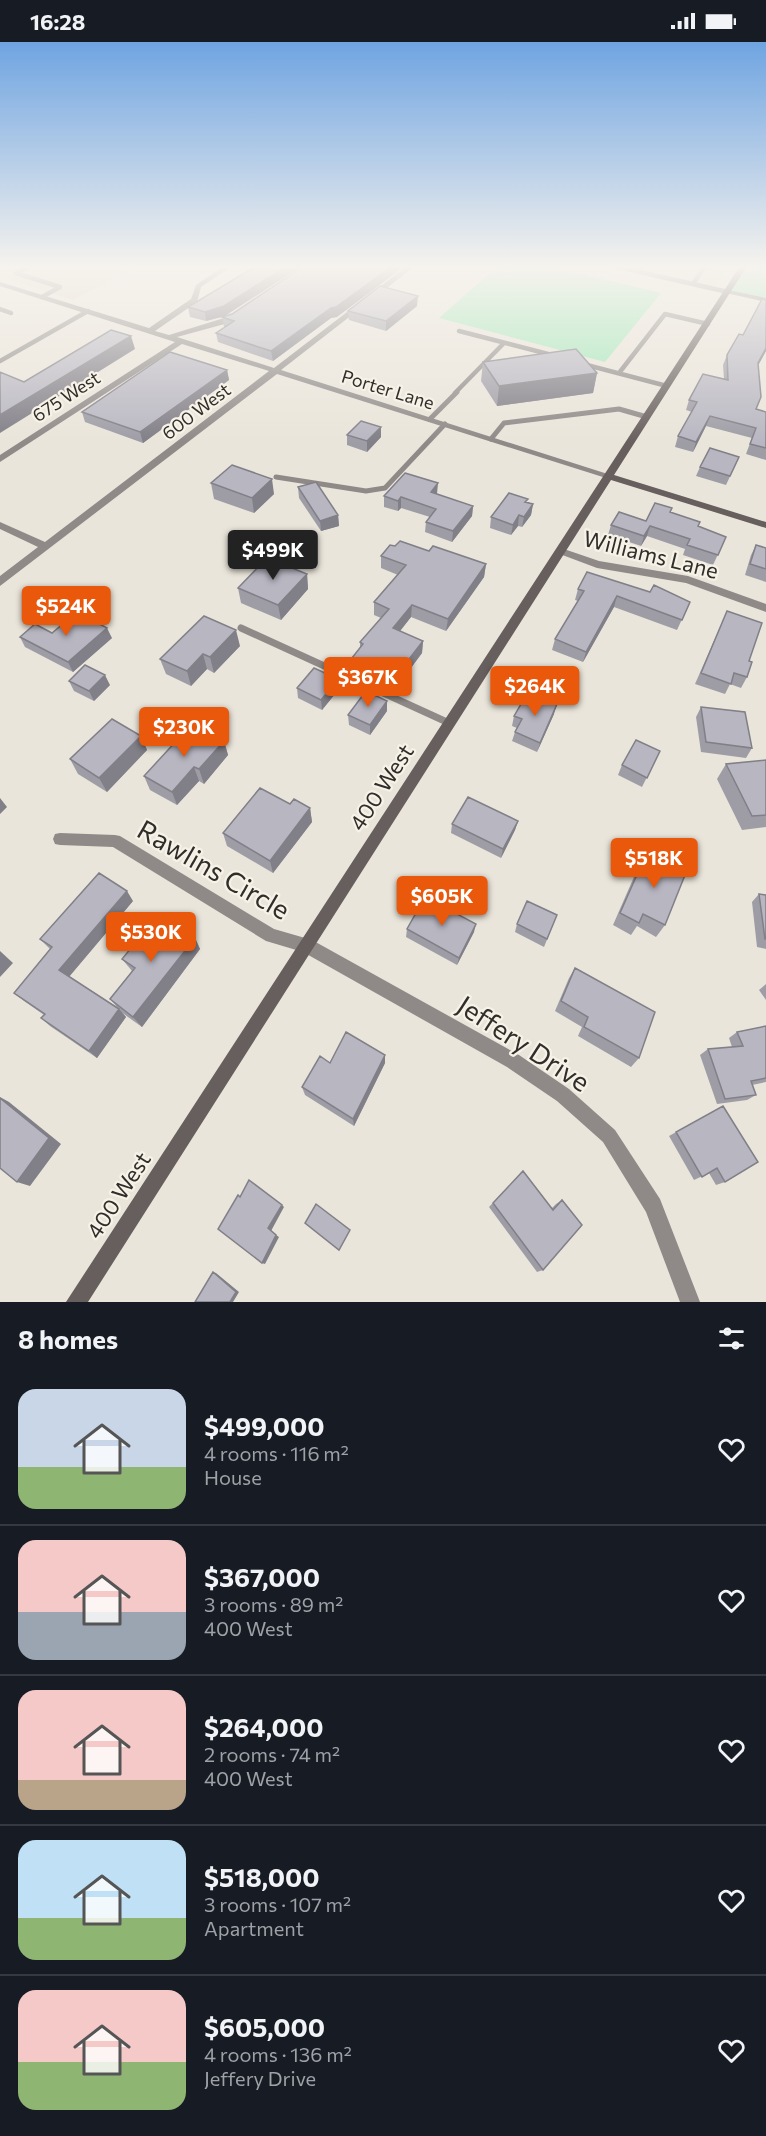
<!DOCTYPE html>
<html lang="en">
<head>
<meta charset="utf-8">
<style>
  :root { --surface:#171b24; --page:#242831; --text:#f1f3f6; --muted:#9ea1a6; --line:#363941; --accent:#ea580c }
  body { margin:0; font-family:Commissioner,sans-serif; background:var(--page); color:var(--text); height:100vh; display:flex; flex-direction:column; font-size:22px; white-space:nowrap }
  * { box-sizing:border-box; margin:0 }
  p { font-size:20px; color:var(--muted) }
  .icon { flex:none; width:33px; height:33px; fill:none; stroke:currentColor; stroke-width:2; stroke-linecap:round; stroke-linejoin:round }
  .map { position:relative; height:1260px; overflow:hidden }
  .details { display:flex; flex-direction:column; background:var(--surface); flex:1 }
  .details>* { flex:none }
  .price { position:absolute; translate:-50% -51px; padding:0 14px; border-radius:6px; background:var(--accent); color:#fff; font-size:20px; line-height:39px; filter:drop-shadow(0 2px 3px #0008) }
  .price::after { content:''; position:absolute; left:50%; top:36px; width:18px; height:14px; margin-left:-9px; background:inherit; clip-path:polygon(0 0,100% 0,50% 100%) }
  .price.active { background:#222; color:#fff }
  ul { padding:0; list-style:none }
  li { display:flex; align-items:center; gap:18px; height:150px; padding:0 18px }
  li+li { border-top:2px solid var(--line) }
  li span { display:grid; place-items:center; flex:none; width:168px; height:120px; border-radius:18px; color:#555 }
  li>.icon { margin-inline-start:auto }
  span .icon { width:72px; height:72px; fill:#fffc; stroke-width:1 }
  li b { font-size:26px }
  h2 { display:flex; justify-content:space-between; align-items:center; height:72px; padding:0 18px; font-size:26px }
  .status { display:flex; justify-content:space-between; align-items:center; height:42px; padding:0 30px; background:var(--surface); direction:ltr }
  .status svg { height:16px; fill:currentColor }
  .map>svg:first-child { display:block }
</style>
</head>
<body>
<div class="status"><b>16:28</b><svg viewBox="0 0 49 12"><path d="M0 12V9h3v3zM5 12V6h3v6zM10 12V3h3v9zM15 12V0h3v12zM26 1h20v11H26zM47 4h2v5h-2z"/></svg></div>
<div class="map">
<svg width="766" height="1260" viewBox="0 0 766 1260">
  <rect width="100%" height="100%" fill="#eae5da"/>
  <path fill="#e0d9c7" d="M2 224H138L73 258 0 235V225Z
    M599 224H729L712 249Z"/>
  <path fill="#a0e8b7" d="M498 224H547L661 251 605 320 439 276Z
    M744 224H766V258L728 250Z"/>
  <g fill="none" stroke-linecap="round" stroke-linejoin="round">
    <path stroke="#8f8a88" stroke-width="4.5" d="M31 224 16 231 60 245 42 255
      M614 224 728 250
      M693 242 705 224
      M0 267 11 271
      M459 289 552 313
      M0 319 88 269
      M583 322 667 344
      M619 331 665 272 708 282
      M455 351 504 301"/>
    <path stroke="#8f8a88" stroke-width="5" d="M430 377 457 350
      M491 397 504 381 619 367 647 375
      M276 435 366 449 385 446 445 382"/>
    <path stroke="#8f8a88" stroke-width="7" d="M241 586 449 681"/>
    <path fill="#8f8a88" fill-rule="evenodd" d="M224 224H232L201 245 197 260 155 289 169 293 240 271V275L232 280 177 295 274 326 407 224H415L281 328 614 434 609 437 606 436 277 332 0 544V534L38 505 0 487V480L45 500 269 329 182 302 0 420V413L175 300 0 244V240L149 286 191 257 196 243Z
      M728 248 766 256V260L726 251V249Z
      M561 506 599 519 688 534 766 562V570L686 541 597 526 557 511 556 509Z
      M60 791 115 793 120 794 274 887 312 898 519 1013 569 1047 615 1088 660 1157 700 1260H680L646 1170 603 1100 557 1059 507 1025 303 910 266 899 113 805 60 803 55 802 53 797 55 792Z"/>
    <path fill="#675f5d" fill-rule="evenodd" d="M740 224H747L614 433 766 480V486L611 438 88 1260H66Z"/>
  </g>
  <path fill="#9e9da6" d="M766 258V309L758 323 756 368 766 370V418L746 412 752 396 706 384 693 410 675 405 678 394 692 370 686 368 689 358 724 337 723 323 727 313 743 293Z
    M417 264 386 289 349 278 348 269Z
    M188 265 225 274 206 279 190 275Z
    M232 272 337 275 331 276 273 319 218 300 216 291 225 285H224L222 275Z
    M483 320 597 331 593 351 497 364 481 339Z
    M227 328 229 338 143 401 85 380 82 370Z
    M347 393 381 395 367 410 347 403Z
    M739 415 726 443 696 434 700 425Z
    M211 441 274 452 254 471 214 457Z
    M298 445 338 473 339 484 321 489 299 456Z
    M437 452 473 464 472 474 452 500 425 490 426 480 430 475 401 466 398 469 384 465V454Z
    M527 460 533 462 531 473 522 485 518 484 511 493 490 486 491 475Z
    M646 479 700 480 698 485 726 495 713 523 683 513 685 507 647 494 641 504 608 493 611 483Z
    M756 503 766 506V540L745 533 751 513Z
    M395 504 429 509 486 522 484 535 446 589 411 575 400 589 423 599 422 611 399 642 378 632 374 637 353 628 352 616 360 606V600L381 576 374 573V560L398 533 381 526V514Z
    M307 532 308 547 281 578 241 561 238 546Z
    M578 547 650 550 690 560 677 588 614 565 583 620 552 608 555 597 578 559 575 558Z
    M727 569 749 619 747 635 741 646 730 642 725 652 695 642Z
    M52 591 112 596 73 630 25 605 20 595Z
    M240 604 214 631 207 627 191 644 166 632 160 617Z
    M338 637 339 647 322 668 298 656 297 646Z
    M69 639 110 643 94 659 74 649Z
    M701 665 752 706 746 716 701 710 696 675Z
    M387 669 370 693 349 683 348 673Z
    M554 672 537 710 512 699 515 690 517 686 512 684 514 674Z
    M141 694 147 708 107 750 78 732 70 717Z
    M224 699 228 713 204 742 199 739 177 763 150 748 144 734Z
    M660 709 642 745 618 733 622 723Z
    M766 718V785L742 788 717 737 726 722Z
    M290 762 310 766 312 780 273 831 227 804 223 791Z
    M518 779 515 788 501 816 451 791 452 782Z
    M648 808 665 883 656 895 637 884 631 893 613 883 640 821Z
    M759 852 766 853V907L757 905 752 860Z
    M133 859 69 935 117 965 110 957 132 929 122 917 195 896 200 907 142 985 121 970 126 975 97 1016 50 984 41 976 44 973 24 959 14 951 50 907 40 897Z
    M557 873 544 905 515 890 517 882Z
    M407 887 474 890 457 923 406 895Z
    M575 926 639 1016 631 1025 578 994 582 985 555 969 569 936Z
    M766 942V958L759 948Z
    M766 984V1040L752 1043 756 1053 747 1058 717 1062 700 1013 708 1007 732 1005 729 996 737 990Z
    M330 1021H385L354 1084 305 1053 302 1045Z
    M723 1064 725 1140 716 1143 709 1131 694 1138 669 1094Z
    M523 1129 552 1166 556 1162 562 1158 543 1228 537 1230 489 1165Z"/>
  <path fill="#817f87" d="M287 224H302L225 274 206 279 205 270Z
    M392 224H405L337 275 331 276 273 319 271 309 331 266Z
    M418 254 417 264 386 289V279Z
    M131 294 135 307 0 391V373Z
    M766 306V309L754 331 758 321Z
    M227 328 229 338 143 401 140 390Z
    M597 331 593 351 497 364 499 344Z
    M710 374 706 384 693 410 696 400Z
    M381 385V395L367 410V399Z
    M272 437 274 452 254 471 252 456Z
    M438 441 437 452 431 450Z
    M401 455V466L398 469V459Z
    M533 462 531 473 522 485 524 475Z
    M473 464 472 474 452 500 453 489Z
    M338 473 339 484 321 489 320 479Z
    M519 473 518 484 511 493 513 483Z
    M650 484 647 494 641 504 644 494Z
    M486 522 484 535 446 589 448 577Z
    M307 532 308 547 281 578 278 563Z
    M617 554 614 565 583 620 586 610Z
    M412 563 411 575 393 598V586Z
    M107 586 112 596 73 630 68 620Z
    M236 588 240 604 214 631 210 615Z
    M423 599 422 611 399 642V630Z
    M203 612 207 627 191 644 187 629Z
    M378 620V632L374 637V625Z
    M105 633 110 643 94 659 89 649Z
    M338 637 339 647 322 668 321 658Z
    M387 659V669L370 693V683Z
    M557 662 554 672 537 710 540 701Z
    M141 694 147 708 107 750 99 736Z
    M224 699 228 713 204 742 199 727Z
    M194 725 199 739 177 763 172 750Z
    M0 756 7 765 0 772Z
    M310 766 312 780 273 831 270 819Z
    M518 779 515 788 501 816 503 807Z
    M127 849 133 859 67 937 59 928Z
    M476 882 474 890 457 923 459 916Z
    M195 896 200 907 142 985 133 975Z
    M0 909 13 921 0 935Z
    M119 967 126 975 97 1016 89 1009Z
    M385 1013V1021L354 1084 353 1077Z
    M0 1055 9 1060 61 1102 30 1144 17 1140Z
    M282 1163 284 1165 271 1189 268 1186Z
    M276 1193 279 1195 265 1222 262 1221Z
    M213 1230 216 1231 239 1250 233 1260H230Z"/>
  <path fill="#b8b6c1" stroke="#817f87" stroke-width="1.5" d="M256 224H287L224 264 205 270 188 265Z
    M304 224H392L336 265 331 266 271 309 216 291 234 279 222 275 232 272Z
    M380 244 418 254 386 279 348 269Z
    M762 257 766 258V306L758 321 761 355 756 367 766 370V406L750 402 756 386 710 374 696 400 678 394 697 360 689 358 703 332 728 338 727 313 739 292 743 293Z
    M111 288 131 294 0 373V330L24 340Z
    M576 307 597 331 499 344 483 320Z
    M170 310 227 328 140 390 82 370Z
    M361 379 381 385 367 399 347 393Z
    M710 406 739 415 730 434 700 425Z
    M232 423 272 437 252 456 211 441Z
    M405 431 438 441 431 450 473 464 453 489 426 480 436 467 401 455 398 459 384 454Z
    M316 440 338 473 320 479 298 445Z
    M509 451 528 457 525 460 533 462 524 475 519 473 513 483 491 475Z
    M655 461 672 466 670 470 700 480 698 484 726 495 718 513 687 503 690 497 650 484 644 494 611 483 619 470 646 479Z
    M400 499 429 509 433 504 486 522 448 577 412 563 393 586 423 599 399 630 378 620 374 625 352 616 363 602 360 600 389 567 374 560 406 523 381 514 390 503 395 504Z
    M756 503 766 506V527L750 522Z
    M267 516 307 532 278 563 238 546Z
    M587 530 650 550 654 543 690 560 682 578 617 554 586 610 555 597 584 549 578 547Z
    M727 569 762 581 749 619 752 620 747 635 734 631 731 642 701 631Z
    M77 570 107 586 68 620 20 595 35 582 52 591Z
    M204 574 236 588 210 615 203 612 187 629 160 617Z
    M85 623 105 633 89 649 69 639Z
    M314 626 338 637 321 658 297 646Z
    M366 649 387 659 370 683 348 673Z
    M528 650 557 662 540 701 515 690 522 677 514 674Z
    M701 665 745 670 752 706 706 700Z
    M112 677 141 694 99 736 70 717Z
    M192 682 224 699 199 727 194 725 172 750 144 734Z
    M636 698 660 709 647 736 622 723Z
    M766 718V773L752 774 726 722Z
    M260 746 290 762 294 757 310 766 270 819 223 791Z
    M468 755 518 779 503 807 452 782Z
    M648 808 687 828 665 883 643 872 639 881 620 871Z
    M99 831 127 849 59 928 119 967 89 1009 41 976 45 972 14 951 52 905 40 897Z
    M759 852 766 853V897H765Z
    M425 855 476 882 459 916 407 887Z
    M527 859 557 873 547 897 517 882Z
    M159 872 195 896 133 975 110 957 135 926 122 917Z
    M575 926 655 970 639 1016 584 985 588 975 561 959Z
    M766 984V1036L751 1039 756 1053 725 1057 708 1007 743 1004 737 990Z
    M346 990 385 1013 353 1077 302 1045 320 1014 330 1021Z
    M0 1056 49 1096 17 1140 0 1126Z
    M723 1064 758 1120 725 1140 717 1126 702 1135 676 1090Z
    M523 1129 553 1168 562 1158 582 1183 543 1228 493 1161Z
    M249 1138 282 1163 268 1186 276 1193 262 1221 218 1187 238 1153 240 1155Z
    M316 1162 350 1188 339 1208 305 1181Z
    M213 1230 236 1250 230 1260H195Z"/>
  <linearGradient id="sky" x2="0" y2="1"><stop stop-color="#6fa4e1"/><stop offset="0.56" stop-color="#f6f3ee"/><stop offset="1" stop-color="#f6f3ee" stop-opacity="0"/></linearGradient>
  <rect width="766" height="401" fill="url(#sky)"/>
  <g text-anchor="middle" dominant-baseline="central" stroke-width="4.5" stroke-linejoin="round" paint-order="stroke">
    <g font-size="18" fill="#302e2a" stroke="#f7f2e7">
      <text transform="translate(388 347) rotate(17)">Porter Lane</text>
      <text transform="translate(66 354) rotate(-33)">675 West</text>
      <text transform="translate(196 369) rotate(-37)">600 West</text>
    </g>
    <g font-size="22" fill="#302e2a" stroke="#f7f2e7">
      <text transform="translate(651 512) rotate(14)">Williams Lane</text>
      <text transform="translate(381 745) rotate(-57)">400 West</text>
      <text transform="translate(118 1153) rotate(-57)">400 West</text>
    </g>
    <g font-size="27" fill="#302e2a" stroke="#f7f2e7">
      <text transform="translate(214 827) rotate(30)">Rawlins Circle</text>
      <text transform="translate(524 1001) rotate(33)">Jeffery Drive</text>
    </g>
  </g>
</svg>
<b class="price active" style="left:273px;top:539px">$499K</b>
<b class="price" style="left:66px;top:595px">$524K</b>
<b class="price" style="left:368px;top:666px">$367K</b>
<b class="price" style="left:535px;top:675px">$264K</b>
<b class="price" style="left:184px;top:716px">$230K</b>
<b class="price" style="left:654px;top:847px">$518K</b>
<b class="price" style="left:442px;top:885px">$605K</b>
<b class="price" style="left:151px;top:921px">$530K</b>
</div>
<section class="details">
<h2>8 homes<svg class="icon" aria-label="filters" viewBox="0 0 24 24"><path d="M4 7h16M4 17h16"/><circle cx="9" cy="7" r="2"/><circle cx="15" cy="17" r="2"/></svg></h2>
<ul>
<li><span style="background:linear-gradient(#c9d6e8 65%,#8fb573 0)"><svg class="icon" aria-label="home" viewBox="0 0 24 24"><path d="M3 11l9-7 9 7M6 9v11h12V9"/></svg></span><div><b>$499,000</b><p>4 rooms · 116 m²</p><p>House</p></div><svg class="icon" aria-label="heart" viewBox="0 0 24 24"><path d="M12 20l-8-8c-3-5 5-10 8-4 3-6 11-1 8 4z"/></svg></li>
<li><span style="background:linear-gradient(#f6c9c9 60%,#9aa5b1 0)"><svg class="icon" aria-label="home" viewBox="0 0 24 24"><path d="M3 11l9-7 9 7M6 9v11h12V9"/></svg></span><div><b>$367,000</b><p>3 rooms · 89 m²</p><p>400 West</p></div><svg class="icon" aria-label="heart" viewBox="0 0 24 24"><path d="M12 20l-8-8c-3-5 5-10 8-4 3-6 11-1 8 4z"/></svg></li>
<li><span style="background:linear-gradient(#f6c9c9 75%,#b9a48a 0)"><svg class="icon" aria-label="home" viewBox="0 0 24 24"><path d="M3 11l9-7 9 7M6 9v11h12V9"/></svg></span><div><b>$264,000</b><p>2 rooms · 74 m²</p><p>400 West</p></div><svg class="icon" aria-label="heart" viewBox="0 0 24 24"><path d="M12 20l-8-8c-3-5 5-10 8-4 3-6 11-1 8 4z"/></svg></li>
<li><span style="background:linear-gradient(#bfe0f5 65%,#8fb573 0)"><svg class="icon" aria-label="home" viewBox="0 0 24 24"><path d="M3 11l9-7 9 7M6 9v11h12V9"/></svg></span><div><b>$518,000</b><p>3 rooms · 107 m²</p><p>Apartment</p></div><svg class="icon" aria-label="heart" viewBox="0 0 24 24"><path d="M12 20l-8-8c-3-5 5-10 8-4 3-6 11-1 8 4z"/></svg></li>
<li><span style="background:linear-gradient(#f6c9c9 60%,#8fb573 0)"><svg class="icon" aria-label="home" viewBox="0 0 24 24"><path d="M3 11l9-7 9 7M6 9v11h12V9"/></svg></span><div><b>$605,000</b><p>4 rooms · 136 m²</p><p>Jeffery Drive</p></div><svg class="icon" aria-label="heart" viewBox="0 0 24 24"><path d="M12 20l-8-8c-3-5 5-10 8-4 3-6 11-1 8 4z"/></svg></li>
</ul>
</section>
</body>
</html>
